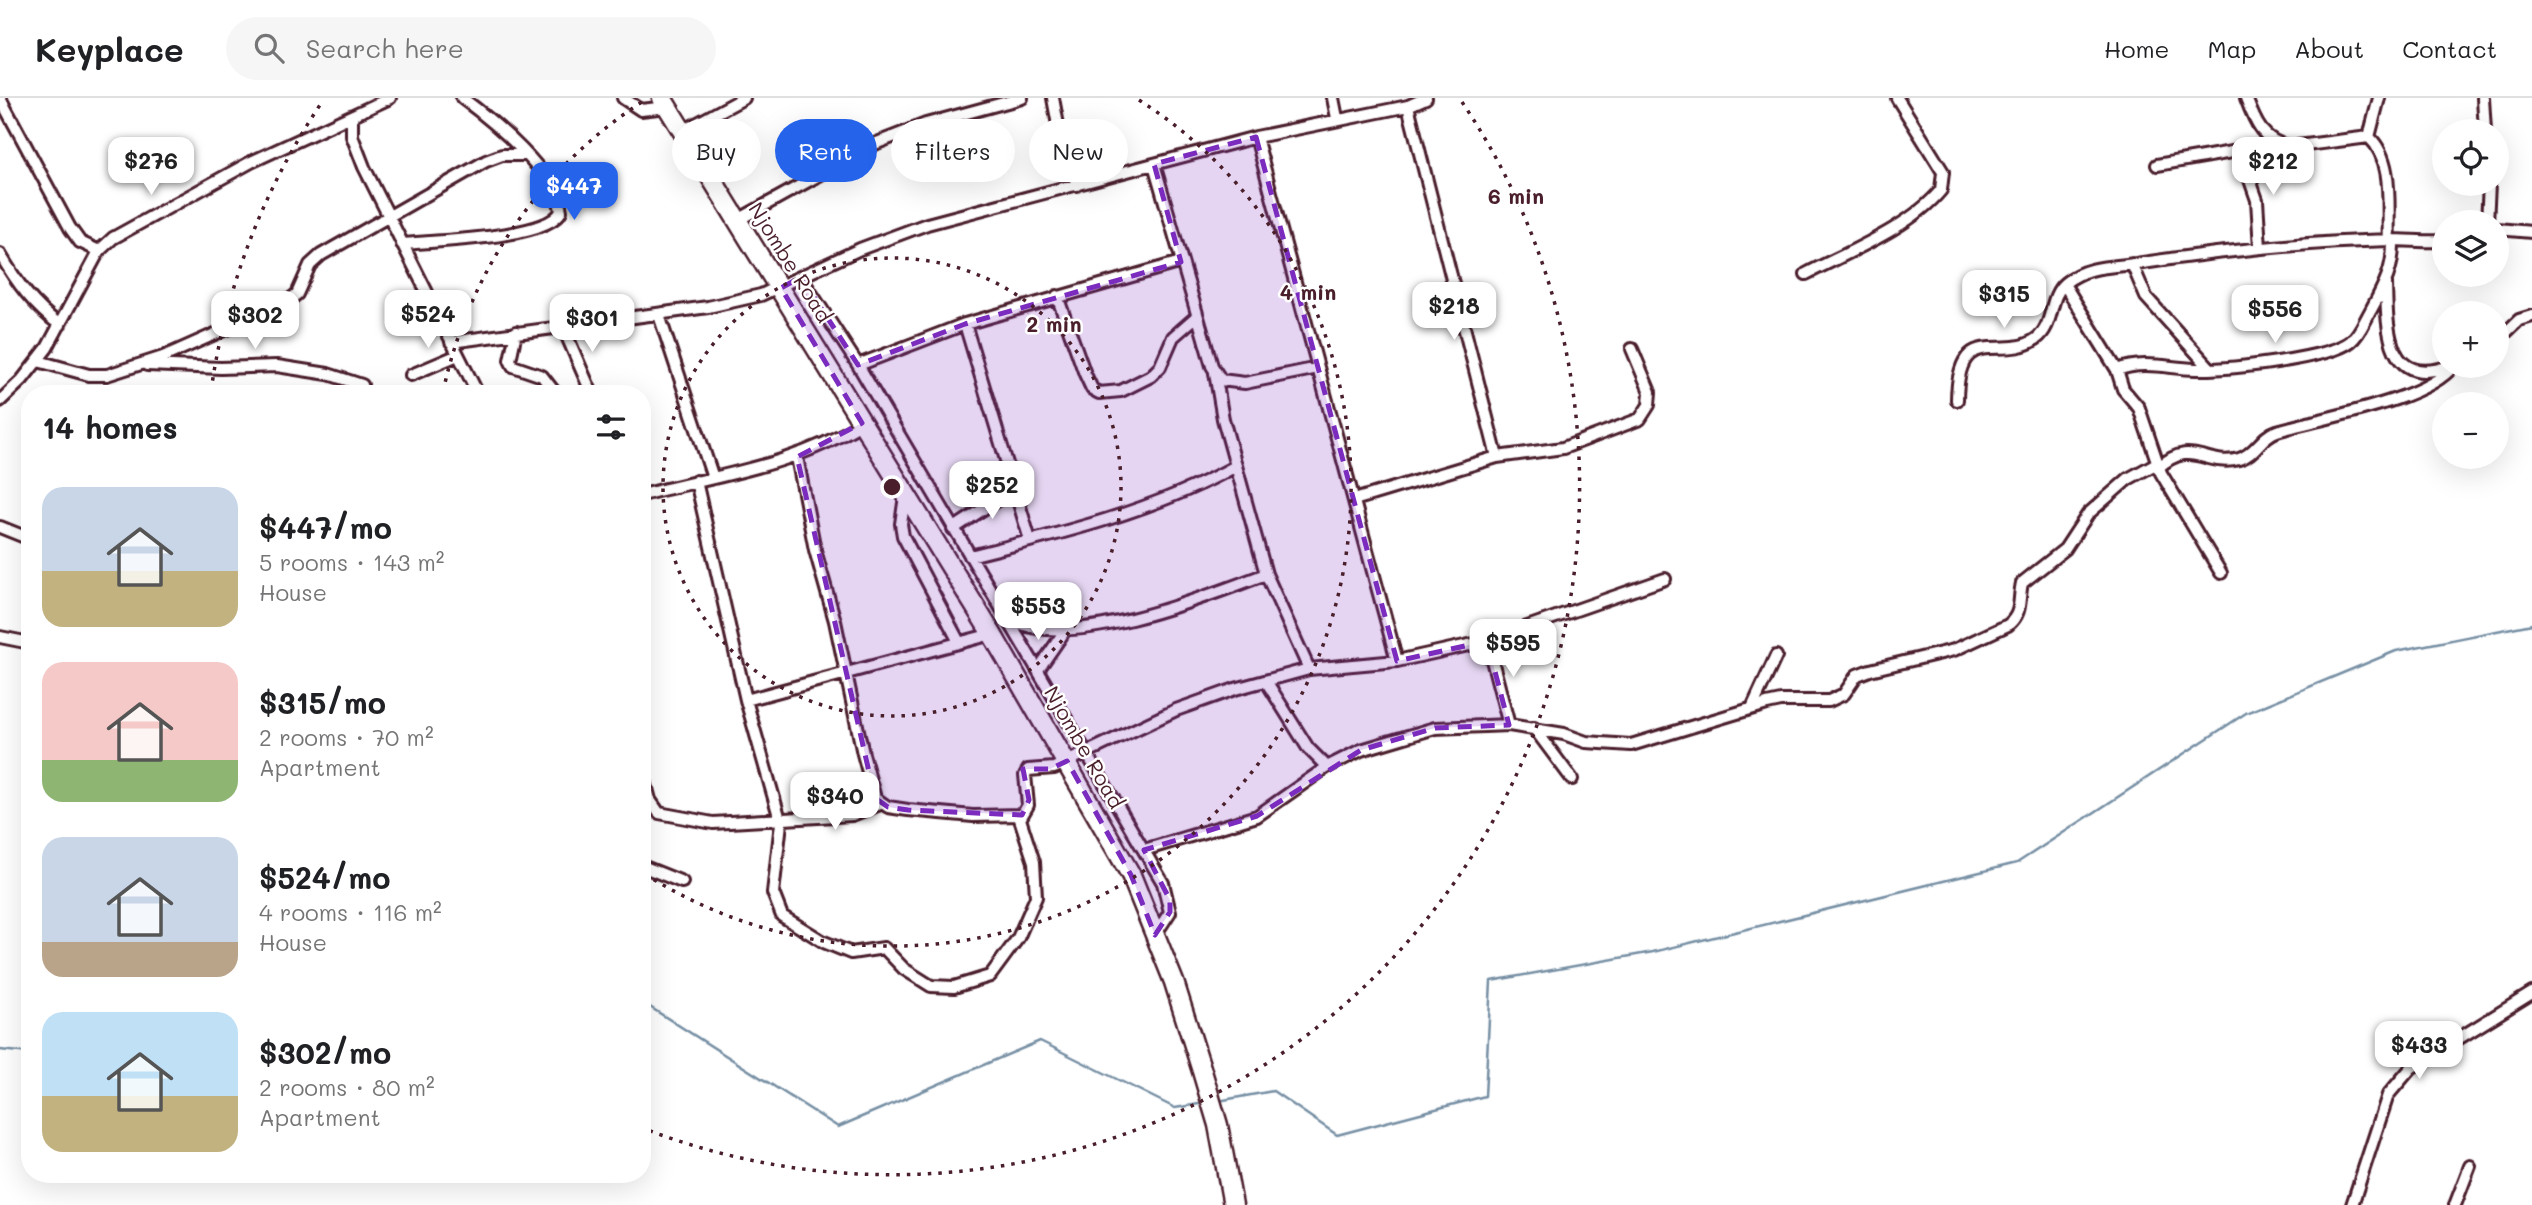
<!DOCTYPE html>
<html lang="en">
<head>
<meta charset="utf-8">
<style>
  :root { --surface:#fff; --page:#f6f6f6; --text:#202124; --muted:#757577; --line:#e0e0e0; --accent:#2563eb }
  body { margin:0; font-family:Mali,sans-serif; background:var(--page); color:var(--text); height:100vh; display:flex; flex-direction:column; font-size:26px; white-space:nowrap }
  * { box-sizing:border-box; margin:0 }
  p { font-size:23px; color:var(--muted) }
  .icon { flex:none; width:38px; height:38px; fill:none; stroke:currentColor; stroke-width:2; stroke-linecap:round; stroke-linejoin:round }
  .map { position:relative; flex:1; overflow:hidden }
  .details { position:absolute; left:21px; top:287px; width:630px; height:798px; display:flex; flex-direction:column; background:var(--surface); border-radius:28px; box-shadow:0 7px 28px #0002 }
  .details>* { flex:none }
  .guide { position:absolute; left:672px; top:21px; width:665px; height:63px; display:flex; gap:14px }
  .fabs { position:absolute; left:2432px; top:21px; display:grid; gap:14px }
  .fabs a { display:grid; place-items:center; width:77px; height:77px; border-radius:50%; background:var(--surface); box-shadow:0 7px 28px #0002; font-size:35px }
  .price { position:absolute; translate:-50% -60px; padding:0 16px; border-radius:14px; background:#fff; color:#222; font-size:23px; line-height:46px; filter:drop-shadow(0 2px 4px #0008) }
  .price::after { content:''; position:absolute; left:50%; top:42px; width:21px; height:16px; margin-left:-10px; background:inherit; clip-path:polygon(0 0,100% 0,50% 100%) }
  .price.on { background:var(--accent); color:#fff }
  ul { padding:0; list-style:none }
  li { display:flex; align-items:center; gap:21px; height:175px; padding:0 21px }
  li span { display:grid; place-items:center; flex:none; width:196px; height:140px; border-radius:21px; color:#555 }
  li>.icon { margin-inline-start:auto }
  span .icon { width:84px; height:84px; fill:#fffc; stroke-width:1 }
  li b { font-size:30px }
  h2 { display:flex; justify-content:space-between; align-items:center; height:84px; padding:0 21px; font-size:30px }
  .pill { padding:0 24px; border-radius:32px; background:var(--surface); box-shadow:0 7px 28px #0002; font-size:24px; line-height:63px }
  .pill.on { background:var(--accent); color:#fff }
  header { display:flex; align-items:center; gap:42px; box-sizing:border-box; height:98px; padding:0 35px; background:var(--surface); border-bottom:2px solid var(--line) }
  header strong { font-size:33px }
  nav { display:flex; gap:38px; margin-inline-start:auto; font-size:24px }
  .search { width:490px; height:63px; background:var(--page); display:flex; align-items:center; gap:18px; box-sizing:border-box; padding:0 24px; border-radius:38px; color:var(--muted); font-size:26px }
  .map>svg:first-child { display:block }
</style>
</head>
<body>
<header>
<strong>Keyplace</strong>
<div class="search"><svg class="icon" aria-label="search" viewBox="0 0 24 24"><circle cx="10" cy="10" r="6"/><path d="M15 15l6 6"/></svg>Search here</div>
<nav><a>Home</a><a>Map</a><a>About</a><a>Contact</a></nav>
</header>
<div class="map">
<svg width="2532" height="1107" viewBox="0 0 2532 1107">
  <rect width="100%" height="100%" fill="#fff"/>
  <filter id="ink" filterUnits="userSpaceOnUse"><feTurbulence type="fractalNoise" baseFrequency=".0143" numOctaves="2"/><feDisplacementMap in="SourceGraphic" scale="14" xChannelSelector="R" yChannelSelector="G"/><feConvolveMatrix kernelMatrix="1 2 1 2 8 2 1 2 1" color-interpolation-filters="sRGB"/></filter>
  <g filter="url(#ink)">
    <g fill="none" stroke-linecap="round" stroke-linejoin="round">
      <path stroke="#768fa4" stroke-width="2.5" d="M642 904 838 1029 1040 943 1175 1010 1205 1005
        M0 952 30 955
        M1218 1003 1273 993 1337 1037 1485 998 1491 883 1653 854 2017 765 2246 615 2396 553 2532 526"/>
      <g stroke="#4a1f2b" stroke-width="16">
        <path id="minor" d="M0 0 70 130 80 144 99 153
          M623 0 641 12 667 9
          M1053 0 1060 38 1077 87
          M1333 0 1337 20
          M2246 0C2255 24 2262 43 2290 49L2369 39C2395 63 2387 110 2389 143
          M2483 0 2485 33
          M352 18V38L364 69 478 296
          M683 33 744 0
          M1256 39 1397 563
          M2369 39 2379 0
          M2248 51 2249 79 2257 102 2260 150
          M1154 66 1212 268 1221 282 1245 285 1318 270
          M2157 67 2278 46
          M738 122 877 45 926 26 1022 0
          M2487 124 2489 86
          M2497 131 2532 134
          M402 146C432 143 549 141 561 113 557 76 492 22 462 0
          M0 156C17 185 33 207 60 227
          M2132 166 2146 199 2210 270
          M1806 176C1848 154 1911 129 1941 92L1943 74 1897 0
          M801 179 858 267 1163 785 1170 814 1155 837
          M2386 185C2387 227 2385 291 2449 268
          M2064 186 2117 272 2123 291 2139 310 2161 375 2221 475
          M1057 198 1085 276 1092 291 1099 295 1121 293 1151 278 1160 269 1173 239 1197 218
          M659 217 713 380
          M965 226 1030 442
          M563 229 592 296
          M516 234 510 262 513 268 542 278 556 296
          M2497 243 2519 222 2532 218
          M451 244 708 209 761 197 860 151 927 126 1256 39 1408 8 1426 0
          M38 263 89 277H107L163 259 287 204 297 196 310 167 321 157 486 63 502 57H525
          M147 267 221 270 277 268 328 276 362 287
          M858 267 965 226 1181 164
          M2117 272C2144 262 2167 270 2195 271 2226 272 2329 261 2351 243 2360 236 2365 222 2371 212 2384 188 2394 170 2393 142
          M1215 275 1223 321 1266 476 1309 571
          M411 277 458 257
          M1957 302C1958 222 2002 265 2036 241 2055 227 2048 199 2065 185 2085 168 2111 169 2136 166 2220 153 2306 144 2391 142 2409 142 2427 144 2445 143
          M0 303 22 282 47 250 99 153 113 140 251 64 390 0
          M797 359 815 452 835 523 863 656 875 700 888 709 908 712 973 718 1022 717
          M1497 359 1563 350 1640 321 1649 307 1650 294 1632 251
          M2158 370C2192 339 2205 370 2239 361 2255 357 2261 338 2277 333 2320 320 2427 303 2453 268
          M696 383 746 602 781 725 773 795 782 818 824 844 851 855 884 850 904 871 931 888 954 889 990 878 1018 840 1036 799 1034 764 1020 721 1028 707 1025 677 1028 672 1054 670 1176 612 1235 591 1309 571 1397 563 1487 543 1665 481
          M642 397C718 377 795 368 862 325
          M905 398 901 426 903 438 959 544
          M1354 402 1497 359 1408 8
          M0 429 30 441
          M953 431 1015 390
          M970 458C1060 436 1154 413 1236 368
          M1011 521C1066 555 1208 498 1266 476
          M0 539 30 545
          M1487 543 1509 627
          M1038 572 1064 534
          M1266 583 1308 650 1327 669
          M746 602 992 536
          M1752 610 1776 558
          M1534 630 1572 681
          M642 671 650 702 659 715 713 725 852 717 880 706
          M1144 752 1257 718 1327 669 1361 652 1435 630 1509 627 1564 636 1586 644 1631 647 1767 606 1781 603H1829L1844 596 1857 577 1870 572 1954 552 2008 527C2023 515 2018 502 2022 485L2065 451 2088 416 2128 381 2157 365
          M642 768 682 784
          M2352 1107 2388 997 2411 970 2532 895
          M2455 1107 2470 1068"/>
      </g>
      <g stroke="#4a1f2b" stroke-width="23">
        <path id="trunk" d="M662 0 992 536 1131 777 1174 884 1202 973 1218 1027 1233 1107"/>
      </g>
      <use href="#minor" stroke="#fff" stroke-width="10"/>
      <use href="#trunk" stroke="#fff" stroke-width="18"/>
    </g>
  </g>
  <path fill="#7b2cbf" fill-opacity="0.2" stroke="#7b2cbf" stroke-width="5" stroke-dasharray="14 9" stroke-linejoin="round" d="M1256 39 1397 563 1487 543 1509 627 1435 630 1361 652 1257 718 1144 752 1170 802V814L1155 837 1131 777 1067 663 1050 671H1023L1029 702 1022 717 908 712 888 709 875 700 797 359 862 325 781 190 801 179 858 267 965 226 1181 164 1154 66Z"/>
  <g fill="none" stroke="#4a1f2b" stroke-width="3.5" stroke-dasharray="3.5 7">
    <circle cx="892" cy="389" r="229"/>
    <path d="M443 294A459 459 0 0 1 645 2M1139 2A459 459 0 1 1 645 776"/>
    <path d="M211 293A688 688 0 0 1 322 4M1462 4A688 688 0 0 1 645 1031"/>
  </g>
  <g text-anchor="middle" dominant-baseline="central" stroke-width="5" stroke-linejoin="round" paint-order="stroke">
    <g font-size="21" fill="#4a1f2b" stroke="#fff">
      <text transform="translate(791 164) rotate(58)">Njombe Road</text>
      <text transform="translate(1085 649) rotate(60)">Njombe Road</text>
    </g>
  </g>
  <circle cx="892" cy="389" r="10" fill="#4a1f2b" stroke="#fff" stroke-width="3.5"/>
  <g font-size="21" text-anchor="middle" font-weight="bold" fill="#4a1f2b" stroke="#fff" stroke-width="5" stroke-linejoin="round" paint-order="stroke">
    <text x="1516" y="106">6 min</text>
    <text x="1308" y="202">4 min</text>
    <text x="1054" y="234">2 min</text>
  </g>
</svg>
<div class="fabs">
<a><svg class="icon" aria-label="locate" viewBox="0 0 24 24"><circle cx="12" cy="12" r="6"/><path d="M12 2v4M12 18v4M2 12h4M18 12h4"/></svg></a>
<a><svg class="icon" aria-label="layers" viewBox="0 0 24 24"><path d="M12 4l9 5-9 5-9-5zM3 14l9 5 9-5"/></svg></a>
<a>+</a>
<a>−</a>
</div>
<b class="price" style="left:151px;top:99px">$276</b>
<b class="price" style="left:2273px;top:99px">$212</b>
<b class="price on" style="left:574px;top:124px">$447</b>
<b class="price" style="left:2004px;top:232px">$315</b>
<b class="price" style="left:1454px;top:244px">$218</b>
<b class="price" style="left:2275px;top:247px">$556</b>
<b class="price" style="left:428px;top:252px">$524</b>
<b class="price" style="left:255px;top:253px">$302</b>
<b class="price" style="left:592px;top:256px">$301</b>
<b class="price" style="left:992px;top:423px">$252</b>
<b class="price" style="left:1038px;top:544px">$553</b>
<b class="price" style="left:1513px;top:581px">$595</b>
<b class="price" style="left:835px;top:734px">$340</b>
<b class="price" style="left:2419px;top:983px">$433</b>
<div class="guide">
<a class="pill">Buy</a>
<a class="pill on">Rent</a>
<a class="pill">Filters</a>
<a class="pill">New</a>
</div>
<section class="details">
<h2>14 homes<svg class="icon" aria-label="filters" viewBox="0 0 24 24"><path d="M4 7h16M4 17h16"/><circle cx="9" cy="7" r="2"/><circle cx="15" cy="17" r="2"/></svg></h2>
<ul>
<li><span style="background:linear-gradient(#c9d6e8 60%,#c2b280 0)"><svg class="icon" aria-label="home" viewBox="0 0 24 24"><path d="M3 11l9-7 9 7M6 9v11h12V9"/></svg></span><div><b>$447/mo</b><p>5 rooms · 143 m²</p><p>House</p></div></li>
<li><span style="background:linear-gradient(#f6c9c9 70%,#8fb573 0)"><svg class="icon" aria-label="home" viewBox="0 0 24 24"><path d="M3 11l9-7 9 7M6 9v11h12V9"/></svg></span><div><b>$315/mo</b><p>2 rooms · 70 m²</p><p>Apartment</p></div></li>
<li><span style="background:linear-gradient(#c9d6e8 75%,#b9a48a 0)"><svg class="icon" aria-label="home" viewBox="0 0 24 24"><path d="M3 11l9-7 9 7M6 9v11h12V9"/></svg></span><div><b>$524/mo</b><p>4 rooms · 116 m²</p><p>House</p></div></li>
<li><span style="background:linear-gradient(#bfe0f5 60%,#c2b280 0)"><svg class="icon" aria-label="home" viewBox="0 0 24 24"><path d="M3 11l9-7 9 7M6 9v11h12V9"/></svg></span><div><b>$302/mo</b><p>2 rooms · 80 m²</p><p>Apartment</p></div></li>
</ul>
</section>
</div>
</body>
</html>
